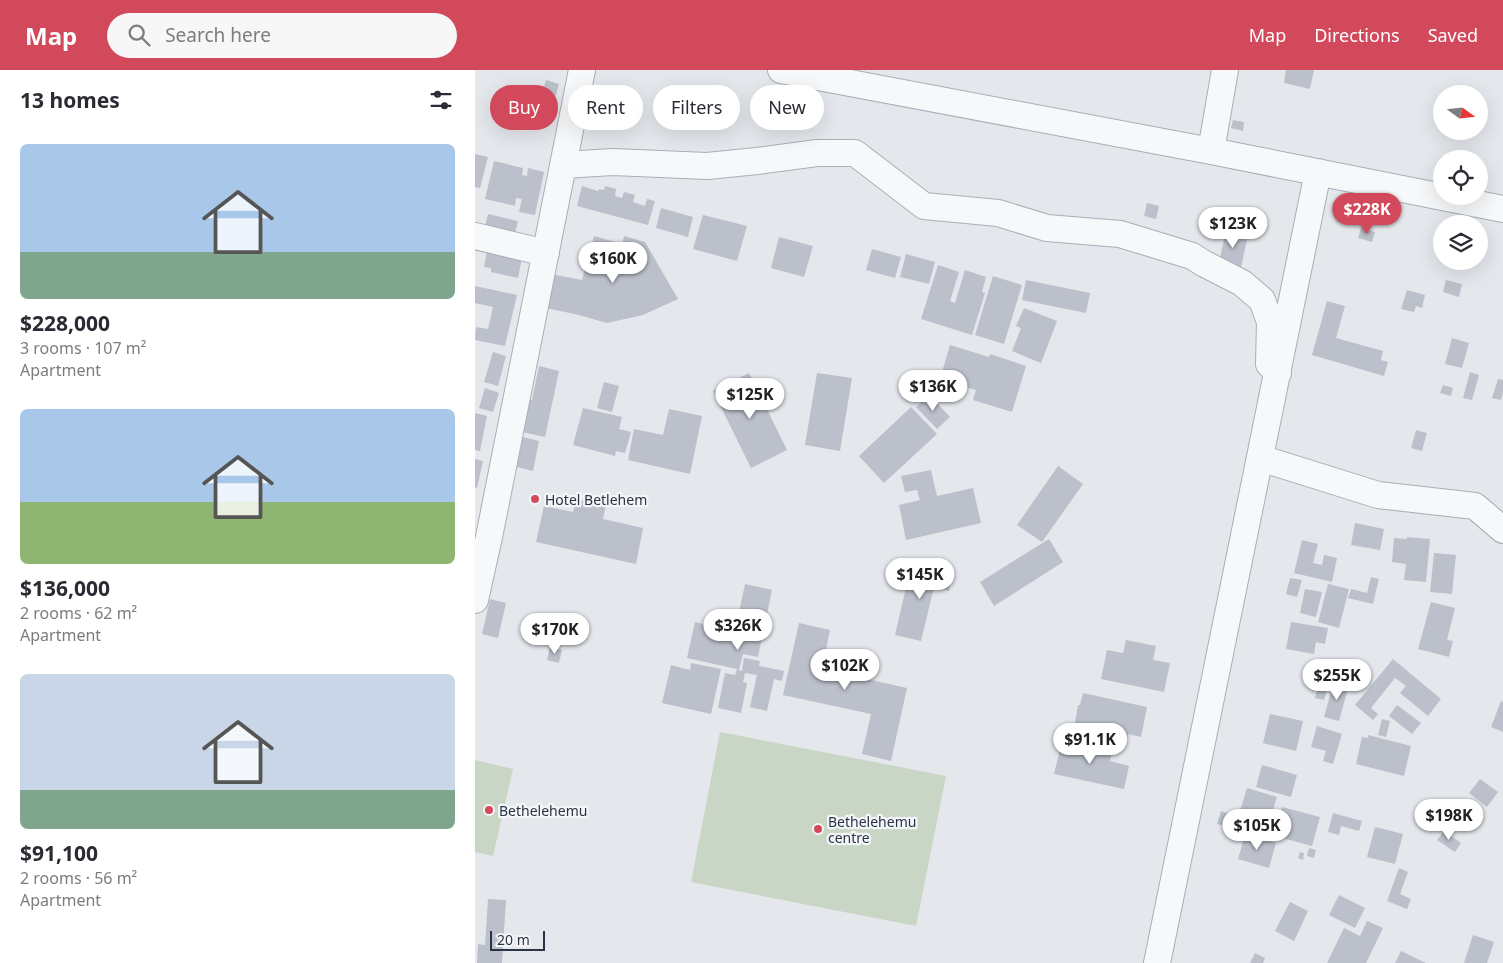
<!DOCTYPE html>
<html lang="en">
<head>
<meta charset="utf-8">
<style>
  :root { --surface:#fff; --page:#f7f7f7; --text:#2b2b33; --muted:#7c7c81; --accent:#d1495b }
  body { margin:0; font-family:"Noto Sans",sans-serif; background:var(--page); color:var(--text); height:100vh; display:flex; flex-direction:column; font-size:19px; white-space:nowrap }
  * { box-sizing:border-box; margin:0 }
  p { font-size:16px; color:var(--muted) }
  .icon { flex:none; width:28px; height:28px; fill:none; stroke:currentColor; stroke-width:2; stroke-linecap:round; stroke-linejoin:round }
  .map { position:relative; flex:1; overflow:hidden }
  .details { display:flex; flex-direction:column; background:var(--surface); width:475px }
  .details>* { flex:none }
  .top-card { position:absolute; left:15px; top:15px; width:475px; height:45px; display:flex; gap:10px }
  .needle { width:32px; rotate:105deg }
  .tools { position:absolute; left:958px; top:15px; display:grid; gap:10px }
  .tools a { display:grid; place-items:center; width:55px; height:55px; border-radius:50%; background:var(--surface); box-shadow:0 5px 20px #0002; font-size:25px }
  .scale { position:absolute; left:15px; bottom:12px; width:55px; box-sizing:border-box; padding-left:5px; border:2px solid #2b3445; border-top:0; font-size:14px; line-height:18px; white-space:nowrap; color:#2b3445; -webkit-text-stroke:4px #f4f6f9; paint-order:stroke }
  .price { position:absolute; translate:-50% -42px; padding:0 11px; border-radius:18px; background:#fff; color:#222; font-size:16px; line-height:32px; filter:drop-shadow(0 1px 2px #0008) }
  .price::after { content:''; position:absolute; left:50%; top:30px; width:15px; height:11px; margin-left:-8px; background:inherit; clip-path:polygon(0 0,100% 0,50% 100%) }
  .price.on { background:var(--accent); color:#fff }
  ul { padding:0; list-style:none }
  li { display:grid; align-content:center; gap:10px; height:265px; padding:0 20px }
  li span { display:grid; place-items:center; height:155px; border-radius:8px; color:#555 }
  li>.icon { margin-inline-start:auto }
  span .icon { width:90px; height:90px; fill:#fffc; stroke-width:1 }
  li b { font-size:21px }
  h2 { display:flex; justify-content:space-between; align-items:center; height:60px; padding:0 20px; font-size:21px }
  .tag { padding:0 18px; border-radius:22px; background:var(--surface); box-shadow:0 5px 20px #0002; font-size:18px; line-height:45px }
  .tag.on { background:var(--accent); color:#fff }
  header { display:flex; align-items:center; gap:30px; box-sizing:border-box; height:70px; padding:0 25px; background:var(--accent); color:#fff }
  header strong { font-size:24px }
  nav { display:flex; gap:28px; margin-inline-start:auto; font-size:18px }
  .search { width:350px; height:45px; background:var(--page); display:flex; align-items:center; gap:12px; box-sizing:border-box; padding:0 18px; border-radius:28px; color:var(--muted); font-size:19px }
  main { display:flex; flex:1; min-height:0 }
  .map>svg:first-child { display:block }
</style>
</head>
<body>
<header>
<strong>Map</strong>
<div class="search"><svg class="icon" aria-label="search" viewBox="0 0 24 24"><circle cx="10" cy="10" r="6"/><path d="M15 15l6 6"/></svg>Search here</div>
<nav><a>Map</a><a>Directions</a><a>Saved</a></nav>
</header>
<main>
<section class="details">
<h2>13 homes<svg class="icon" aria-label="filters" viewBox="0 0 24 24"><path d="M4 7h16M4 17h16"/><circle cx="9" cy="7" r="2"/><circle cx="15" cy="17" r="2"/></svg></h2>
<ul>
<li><span style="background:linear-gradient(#a9c7e8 70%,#7fa58c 0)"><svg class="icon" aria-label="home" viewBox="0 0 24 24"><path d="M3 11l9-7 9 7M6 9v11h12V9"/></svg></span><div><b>$228,000</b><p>3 rooms · 107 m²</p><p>Apartment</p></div></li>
<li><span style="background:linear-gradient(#a9c7e8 60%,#8fb573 0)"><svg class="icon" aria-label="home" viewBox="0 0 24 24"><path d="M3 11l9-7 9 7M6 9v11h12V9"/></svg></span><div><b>$136,000</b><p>2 rooms · 62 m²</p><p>Apartment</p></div></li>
<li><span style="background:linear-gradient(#c9d6e8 75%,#7fa58c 0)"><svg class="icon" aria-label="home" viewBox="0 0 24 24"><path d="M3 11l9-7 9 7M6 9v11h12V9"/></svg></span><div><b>$91,100</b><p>2 rooms · 56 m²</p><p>Apartment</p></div></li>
</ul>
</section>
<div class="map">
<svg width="1028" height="893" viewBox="0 0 1028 893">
  <rect width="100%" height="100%" fill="#e4e7ec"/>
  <path fill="#c9d6c5" d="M245 662 471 706 441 856 216 812Z
    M0 690 38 699 18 786 0 782Z"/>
  <path fill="#bbc0ca" d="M811 0H839L835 19 809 13Z
    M71 10 84 14 76 42 63 38Z
    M758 50 769 52 768 61 756 58Z
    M0 84 13 87 5 118 0 117Z
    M19 91 48 98 47 105 52 106 53 98 69 102 60 145 44 142 47 129 41 128 40 136 10 129Z
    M107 116 123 121 124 119 129 120 130 116 141 119 140 126 147 128 149 122 160 125 158 132 170 136 172 129 180 131 173 155 102 136Z
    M672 133 684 136 681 149 669 146Z
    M186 138 218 147 213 167 181 158Z
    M13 144 43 151 39 167 9 161Z
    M228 145 272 156 262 191 218 179Z
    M752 155 774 160 765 202 743 198Z
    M886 158 900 162 897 172 883 168Z
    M119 166 147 174 149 166 170 172 203 229 168 245 132 253 100 244 70 238 76 204 107 210Z
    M304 167 338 176 329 207 296 198Z
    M13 176 48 183 43 208 16 202V198L9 197Z
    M397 179 426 187 420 208 391 200Z
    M431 184 460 192 454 214 425 207Z
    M463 195 484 202 475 231 480 233 490 200 511 207 507 222 510 223 497 265 446 249Z
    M518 206 547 215 529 274 500 265Z
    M551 210 615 223 611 243 547 230Z
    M971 210 987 214 984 227 968 222Z
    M0 216 42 225 30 276 0 270 1 257 13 259 18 237 0 233Z
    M932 220 950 225 947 238 941 236 939 242 926 239Z
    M852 231 870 236 861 268 908 281 906 290 913 292 909 306 837 285Z
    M549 238 582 251 566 293 537 281 546 258 541 256Z
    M977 268 994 273 987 298 970 294Z
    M475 275 514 287 515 284 551 296 537 342 498 330 501 320 465 309Z
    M18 282 31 286 23 316 9 312Z
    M64 296 84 301 70 367 43 361 50 329 57 330Z
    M995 302 1004 305 997 330 988 328Z
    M274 303 312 380 276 398 238 321Z
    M342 303 377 308 365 381 330 375Z
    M1023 309 1028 310V322L1026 330 1017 328Z
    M129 312 144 316 137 342 122 338Z
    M968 315 978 318 976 326 965 323Z
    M10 318 24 323 18 342 4 338Z
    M454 325 475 347 462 359 441 337Z
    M436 337 462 364 409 413 384 386Z
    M108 338 147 347 144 359 156 362 150 383 141 381 140 386 98 375Z
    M194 339 227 346 215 404 153 390 159 359 188 365Z
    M0 343 12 346 5 381 0 380Z
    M941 360 952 363 947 381 936 378Z
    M48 367 64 371 58 401 42 397Z
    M0 389 8 391 2 418 0 417Z
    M583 396 608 414 567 472 542 455Z
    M456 400 462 426 498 418 506 453 431 470 424 435 445 430 442 420 430 422 426 406Z
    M101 429 131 435 128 449 168 458 161 494 61 472 69 436 98 442Z
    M880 453 909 459 905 480 876 475Z
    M932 467 955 469 951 512 929 510 931 494 917 492 919 468 932 469Z
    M574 469 588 492 519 536 505 512Z
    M827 470 843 474 838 493 847 495 849 485 862 488 857 512 819 503Z
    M959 483 981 485 977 524 955 522Z
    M436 496 460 502 462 497 478 500 474 521 459 517 446 571 420 565Z
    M896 507 904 509 898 534 873 528 876 519 892 523Z
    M815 508 827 510 822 527 811 524Z
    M270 514 297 520 283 587 268 584 264 600 267 601 269 588 285 591 284 596 309 601 307 611 299 609 292 641 275 637 282 605 270 603 268 612 272 613 266 643 243 638 250 603 260 605 262 599 212 588 220 552 233 555 234 550 261 556Z
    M853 514 874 519 864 558 843 552Z
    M830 519 847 522 841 547 825 543Z
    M15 529 31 533 23 568 7 564Z
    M956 532 980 538 972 570 978 571 974 587 943 579Z
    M816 552 853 558 850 574 841 572 839 584 811 579Z
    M324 553 355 560 347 599 432 618 416 691 387 684 396 644 308 625Z
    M651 570 681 576 678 590 695 593 689 622 626 609 632 580 648 583Z
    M75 577 87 580 84 593 72 590Z
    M918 589 966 629 953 646 925 623 931 616 920 608 896 638 903 644 898 650 880 635Z
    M216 593 246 599 236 644 187 633 196 595 215 600Z
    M846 605 855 608 849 630 840 628Z
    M859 611 874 615 864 651 849 647Z
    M608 623 672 637 666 667 653 664 651 673 635 669 634 672 598 664 603 635H605Z
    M1026 631 1028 632V662L1016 657Z
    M922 635 946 653 937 664 914 646Z
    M795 644 828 651 821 681 788 673Z
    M907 649 915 651 911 667 903 665Z
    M842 656 867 664 858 694 848 691 851 681 836 677Z
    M893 665 936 676 929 706 881 694 887 667 893 668Z
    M588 667 604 670 603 674 637 682 635 691 654 696 649 719 579 704Z
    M787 695 822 705 816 727 781 717Z
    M1005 709 1023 722 1012 737 994 723Z
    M772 718 802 727 790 766 760 757Z
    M807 737 845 747 837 776 800 766Z
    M746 741 755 744 751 756 742 754Z
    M858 743 887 751 884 761 866 756 864 765 853 762Z
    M900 757 928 764 920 794 892 787Z
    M969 761 986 773 980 782 962 770Z
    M770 765 801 773 794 798 763 789Z
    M834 778 841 780 839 788 832 786Z
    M825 782 829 783 828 790 823 788Z
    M924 798 933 802 925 824 936 829 932 839 912 831Z
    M864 825 890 838 880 858 854 845Z
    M13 829 31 830 27 893H2L3 874 10 875Z
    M815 832 833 841 819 871 800 861Z
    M892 851 908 858 891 893H852L869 858 885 866Z
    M998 865 1019 872 1012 893H989Z
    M926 881 951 893H920Z
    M780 883 790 888 788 893H775Z"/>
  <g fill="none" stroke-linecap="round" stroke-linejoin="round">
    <g stroke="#a9aeb7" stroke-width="28">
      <path id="minor" d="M306 0 736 81 1028 139
        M736 81 750 0
        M88 95 138 92 232 96 282 91 342 83H380L449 136 523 143 572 158 645 164 717 186 728 193 767 213 787 230 795 252 794 294 803 303
        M0 166 71 183
        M785 388 903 425 1000 436 1028 460
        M0 530 14 467 107 0
        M682 893 843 102"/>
    </g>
    <use href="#minor" stroke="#f7f8fa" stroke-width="26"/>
  </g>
  <g fill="#d1495b" stroke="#f4f6f9" stroke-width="2">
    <circle cx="60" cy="429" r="5"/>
    <circle cx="14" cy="740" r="5"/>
    <circle cx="343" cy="759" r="5"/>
  </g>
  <g text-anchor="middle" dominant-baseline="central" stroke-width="4.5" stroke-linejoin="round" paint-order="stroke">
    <g font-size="14" fill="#2b3445" stroke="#f4f6f9" text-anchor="start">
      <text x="70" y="429">Hotel Betlehem</text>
      <text x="24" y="740">Bethelehemu</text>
      <text x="353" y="751">Bethelehemu<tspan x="353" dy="16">centre</tspan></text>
    </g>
  </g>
</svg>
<div class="tools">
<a><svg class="needle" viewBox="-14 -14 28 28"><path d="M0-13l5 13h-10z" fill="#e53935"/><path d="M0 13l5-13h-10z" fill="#7c7c81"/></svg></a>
<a><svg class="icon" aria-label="locate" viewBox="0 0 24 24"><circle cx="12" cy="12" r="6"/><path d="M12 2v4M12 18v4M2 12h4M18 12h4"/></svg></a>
<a><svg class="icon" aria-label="layers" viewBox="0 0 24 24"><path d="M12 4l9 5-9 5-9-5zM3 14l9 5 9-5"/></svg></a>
</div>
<div class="scale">20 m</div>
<b class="price on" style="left:892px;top:165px">$228K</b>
<b class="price" style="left:758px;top:179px">$123K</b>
<b class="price" style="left:138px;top:214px">$160K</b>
<b class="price" style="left:458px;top:342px">$136K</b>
<b class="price" style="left:275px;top:350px">$125K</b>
<b class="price" style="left:445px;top:530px">$145K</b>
<b class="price" style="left:263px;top:581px">$326K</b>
<b class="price" style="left:80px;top:585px">$170K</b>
<b class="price" style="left:370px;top:621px">$102K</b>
<b class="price" style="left:862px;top:631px">$255K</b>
<b class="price" style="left:615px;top:695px">$91.1K</b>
<b class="price" style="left:974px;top:771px">$198K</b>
<b class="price" style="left:782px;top:781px">$105K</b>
<div class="top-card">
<a class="tag on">Buy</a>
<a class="tag">Rent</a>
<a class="tag">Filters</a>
<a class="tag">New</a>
</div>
</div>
</main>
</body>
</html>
